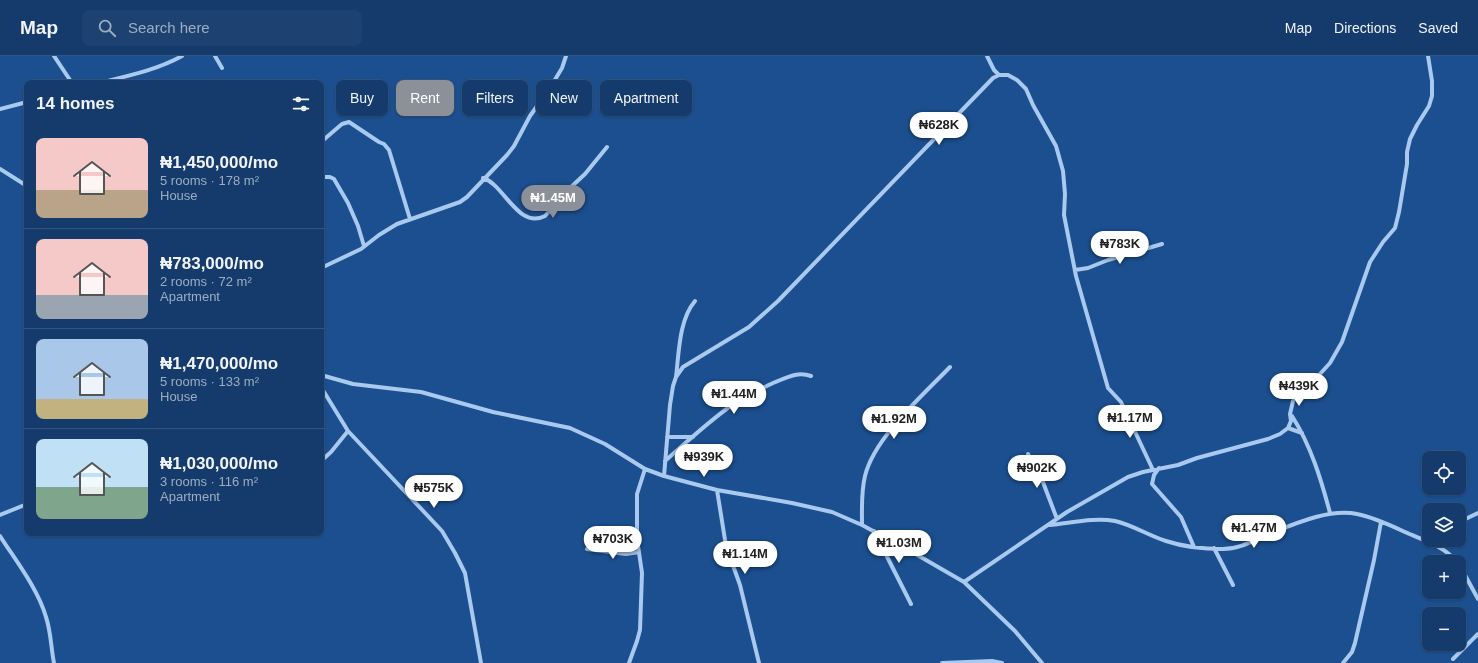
<!DOCTYPE html>
<html lang="en">
<head>
<meta charset="utf-8">
<style>
  :root { --surface:#143b6b; --page:#1d4271; --text:#f1f3f6; --muted:#9dadc1; --line:#33557e; --accent:#8c9099 }
  body { margin:0; font-family:Helvetica,sans-serif; background:var(--page); color:var(--text); height:100vh; display:flex; flex-direction:column; font-size:15px; white-space:nowrap }
  * { box-sizing:border-box; margin:0 }
  p { font-size:13px; color:var(--muted) }
  .icon { flex:none; width:22px; height:22px; fill:none; stroke:currentColor; stroke-width:2; stroke-linecap:round; stroke-linejoin:round }
  .map { position:relative; flex:1; overflow:hidden }
  .drawer { position:absolute; left:24px; top:24px; width:300px; height:456px; display:flex; flex-direction:column; background:var(--surface); border-radius:8px; box-shadow:0 1px 3px #0004,0 0 0 1px var(--line) }
  .drawer>* { flex:none }
  .top-card { position:absolute; left:336px; top:24px; width:380px; height:36px; display:flex; gap:8px }
  .tools { position:absolute; left:1422px; top:395px; display:grid; gap:8px }
  .tools a { display:grid; place-items:center; width:44px; height:44px; border-radius:8px; background:var(--surface); box-shadow:0 1px 3px #0004,0 0 0 1px var(--line); font-size:20px }
  .price { position:absolute; translate:-50% -34px; padding:0 9px; border-radius:14px; background:#fff; color:#222; font-size:13px; line-height:26px; filter:drop-shadow(0 1px 2px #0008) }
  .price::after { content:''; position:absolute; left:50%; top:24px; width:12px; height:9px; margin-left:-6px; background:inherit; clip-path:polygon(0 0,100% 0,50% 100%) }
  .price.current { background:var(--accent); color:#fff }
  ul { padding:0; list-style:none }
  li { display:flex; align-items:center; gap:12px; height:100px; padding:0 12px }
  li+li { border-top:1px solid var(--line) }
  li span { display:grid; place-items:center; flex:none; width:112px; height:80px; border-radius:8px; color:#555 }
  li>.icon { margin-inline-start:auto }
  span .icon { width:48px; height:48px; fill:#fffc; stroke-width:1 }
  li b { font-size:17px }
  h2 { display:flex; justify-content:space-between; align-items:center; height:48px; padding:0 12px; font-size:17px }
  .chip { padding:0 14px; border-radius:8px; background:var(--surface); box-shadow:0 1px 3px #0004,0 0 0 1px var(--line); font-size:14px; line-height:36px }
  .chip.current { background:var(--accent); color:#fff }
  header { display:flex; align-items:center; gap:24px; box-sizing:border-box; height:56px; padding:0 20px; background:var(--surface); border-bottom:1px solid var(--line) }
  header strong { font-size:19px }
  nav { display:flex; gap:22px; margin-inline-start:auto; font-size:14px }
  .search { width:280px; height:36px; background:var(--page); display:flex; align-items:center; gap:10px; box-sizing:border-box; padding:0 14px; border-radius:8px; color:var(--muted); font-size:15px }
  .map>svg:first-child { display:block }
</style>
</head>
<body>
<header>
<strong>Map</strong>
<div class="search"><svg class="icon" aria-label="search" viewBox="0 0 24 24"><circle cx="10" cy="10" r="6"/><path d="M15 15l6 6"/></svg>Search here</div>
<nav><a>Map</a><a>Directions</a><a>Saved</a></nav>
</header>
<div class="map">
<svg width="1478" height="607" viewBox="0 0 1478 607">
  <rect width="100%" height="100%" fill="#1b4f8f"/>
  <g fill="none" stroke-linecap="round" stroke-linejoin="round">
    <path stroke="#a9c9ee" stroke-width="4" d="M54 0 72 27
      M215 0 222 12
      M987 0 994 14 999 19
      M99 27C127 20 157 14 182 0
      M0 53 27 46
      M321 86 342 68 349 66 379 86 384 88 389 94 410 163
      M0 113 27 130
      M321 121H330L334 123 348 147 358 170 364 190
      M483 122C504 128 518 174 545 160L570 132 585 118 607 91
      M321 212 361 193 379 179 397 168 460 146 467 141 507 99 514 90 530 60 550 32 562 12 566 0
      M1075 214 1088 212 1108 204 1162 188
      M321 319 353 328 421 336 493 356 570 372 605 388 645 413 664 420 717 434 792 447 832 456 862 469 919 500 964 526 1015 575 1042 607
      M676 321C679 296 679 264 695 245
      M321 331 348 375 442 475 455 497 465 517 481 607
      M1292 360C1311 390 1321 423 1330 457
      M1288 372 1302 377
      M667 381H693
      M1028 398 1041 421 1057 463
      M321 405 331 396 348 375
      M665 405C687 386 713 361 738 345 749 338 761 333 773 327 786 322 797 315 811 320
      M1159 412 1154 419 1152 428 1181 461 1194 491
      M664 420 670 349 673 330 676 321 683 311 749 271 778 245 993 22 999 19H1008L1017 24 1026 33 1033 49 1056 90 1063 115 1065 138 1064 159 1076 220 1108 332 1121 346 1153 414
      M717 434 726 490 740 529 759 607
      M0 459 27 448
      M1459 466 1478 457
      M862 469C862 453 861 436 865 420 874 382 923 339 950 311
      M1049 469C1071 467 1094 461 1115 465 1133 469 1149 480 1166 485 1184 491 1204 493 1223 493 1240 493 1254 484 1269 478 1294 468 1330 452 1357 458 1373 461 1390 469 1405 476 1423 484 1444 490 1457 506
      M874 475 911 548
      M0 480C16 505 38 533 46 561 51 576 51 592 54 607
      M1214 492 1233 529
      M587 493 626 498 639 496
      M1459 508 1478 543
      M964 526 1067 456 1128 421 1143 416 1178 409 1197 402 1268 383 1280 378 1288 372 1291 365 1290 358 1293 345 1297 339 1310 329 1330 307 1342 286 1370 206 1383 186 1395 172 1399 156 1407 108V96L1410 83 1417 69 1429 50 1432 40V25L1428 0
      M1453 603 1478 578
      M629 607 637 585 640 574 642 517 637 483V438L645 413
      M942 607 992 605 1002 607
      M1343 607 1352 596 1355 587 1374 504 1381 466"/>
  </g>
</svg>
<div class="tools">
<a><svg class="icon" aria-label="locate" viewBox="0 0 24 24"><circle cx="12" cy="12" r="6"/><path d="M12 2v4M12 18v4M2 12h4M18 12h4"/></svg></a>
<a><svg class="icon" aria-label="layers" viewBox="0 0 24 24"><path d="M12 4l9 5-9 5-9-5zM3 14l9 5 9-5"/></svg></a>
<a>+</a>
<a>−</a>
</div>
<b class="price" style="left:939px;top:90px">₦628K</b>
<b class="price current" style="left:553px;top:163px">₦1.45M</b>
<b class="price" style="left:1120px;top:209px">₦783K</b>
<b class="price" style="left:1299px;top:351px">₦439K</b>
<b class="price" style="left:734px;top:359px">₦1.44M</b>
<b class="price" style="left:1130px;top:383px">₦1.17M</b>
<b class="price" style="left:894px;top:384px">₦1.92M</b>
<b class="price" style="left:704px;top:422px">₦939K</b>
<b class="price" style="left:1037px;top:433px">₦902K</b>
<b class="price" style="left:434px;top:453px">₦575K</b>
<b class="price" style="left:1254px;top:493px">₦1.47M</b>
<b class="price" style="left:613px;top:504px">₦703K</b>
<b class="price" style="left:899px;top:508px">₦1.03M</b>
<b class="price" style="left:745px;top:519px">₦1.14M</b>
<div class="top-card">
<a class="chip">Buy</a>
<a class="chip current">Rent</a>
<a class="chip">Filters</a>
<a class="chip">New</a>
<a class="chip">Apartment</a>
</div>
<section class="drawer">
<h2>14 homes<svg class="icon" aria-label="filters" viewBox="0 0 24 24"><path d="M4 7h16M4 17h16"/><circle cx="9" cy="7" r="2"/><circle cx="15" cy="17" r="2"/></svg></h2>
<ul>
<li><span style="background:linear-gradient(#f6c9c9 65%,#b9a48a 0)"><svg class="icon" aria-label="home" viewBox="0 0 24 24"><path d="M3 11l9-7 9 7M6 9v11h12V9"/></svg></span><div><b>₦1,450,000/mo</b><p>5 rooms · 178 m²</p><p>House</p></div></li>
<li><span style="background:linear-gradient(#f6c9c9 70%,#9aa5b1 0)"><svg class="icon" aria-label="home" viewBox="0 0 24 24"><path d="M3 11l9-7 9 7M6 9v11h12V9"/></svg></span><div><b>₦783,000/mo</b><p>2 rooms · 72 m²</p><p>Apartment</p></div></li>
<li><span style="background:linear-gradient(#a9c7e8 75%,#c2b280 0)"><svg class="icon" aria-label="home" viewBox="0 0 24 24"><path d="M3 11l9-7 9 7M6 9v11h12V9"/></svg></span><div><b>₦1,470,000/mo</b><p>5 rooms · 133 m²</p><p>House</p></div></li>
<li><span style="background:linear-gradient(#bfe0f5 60%,#7fa58c 0)"><svg class="icon" aria-label="home" viewBox="0 0 24 24"><path d="M3 11l9-7 9 7M6 9v11h12V9"/></svg></span><div><b>₦1,030,000/mo</b><p>3 rooms · 116 m²</p><p>Apartment</p></div></li>
</ul>
</section>
</div>
</body>
</html>
